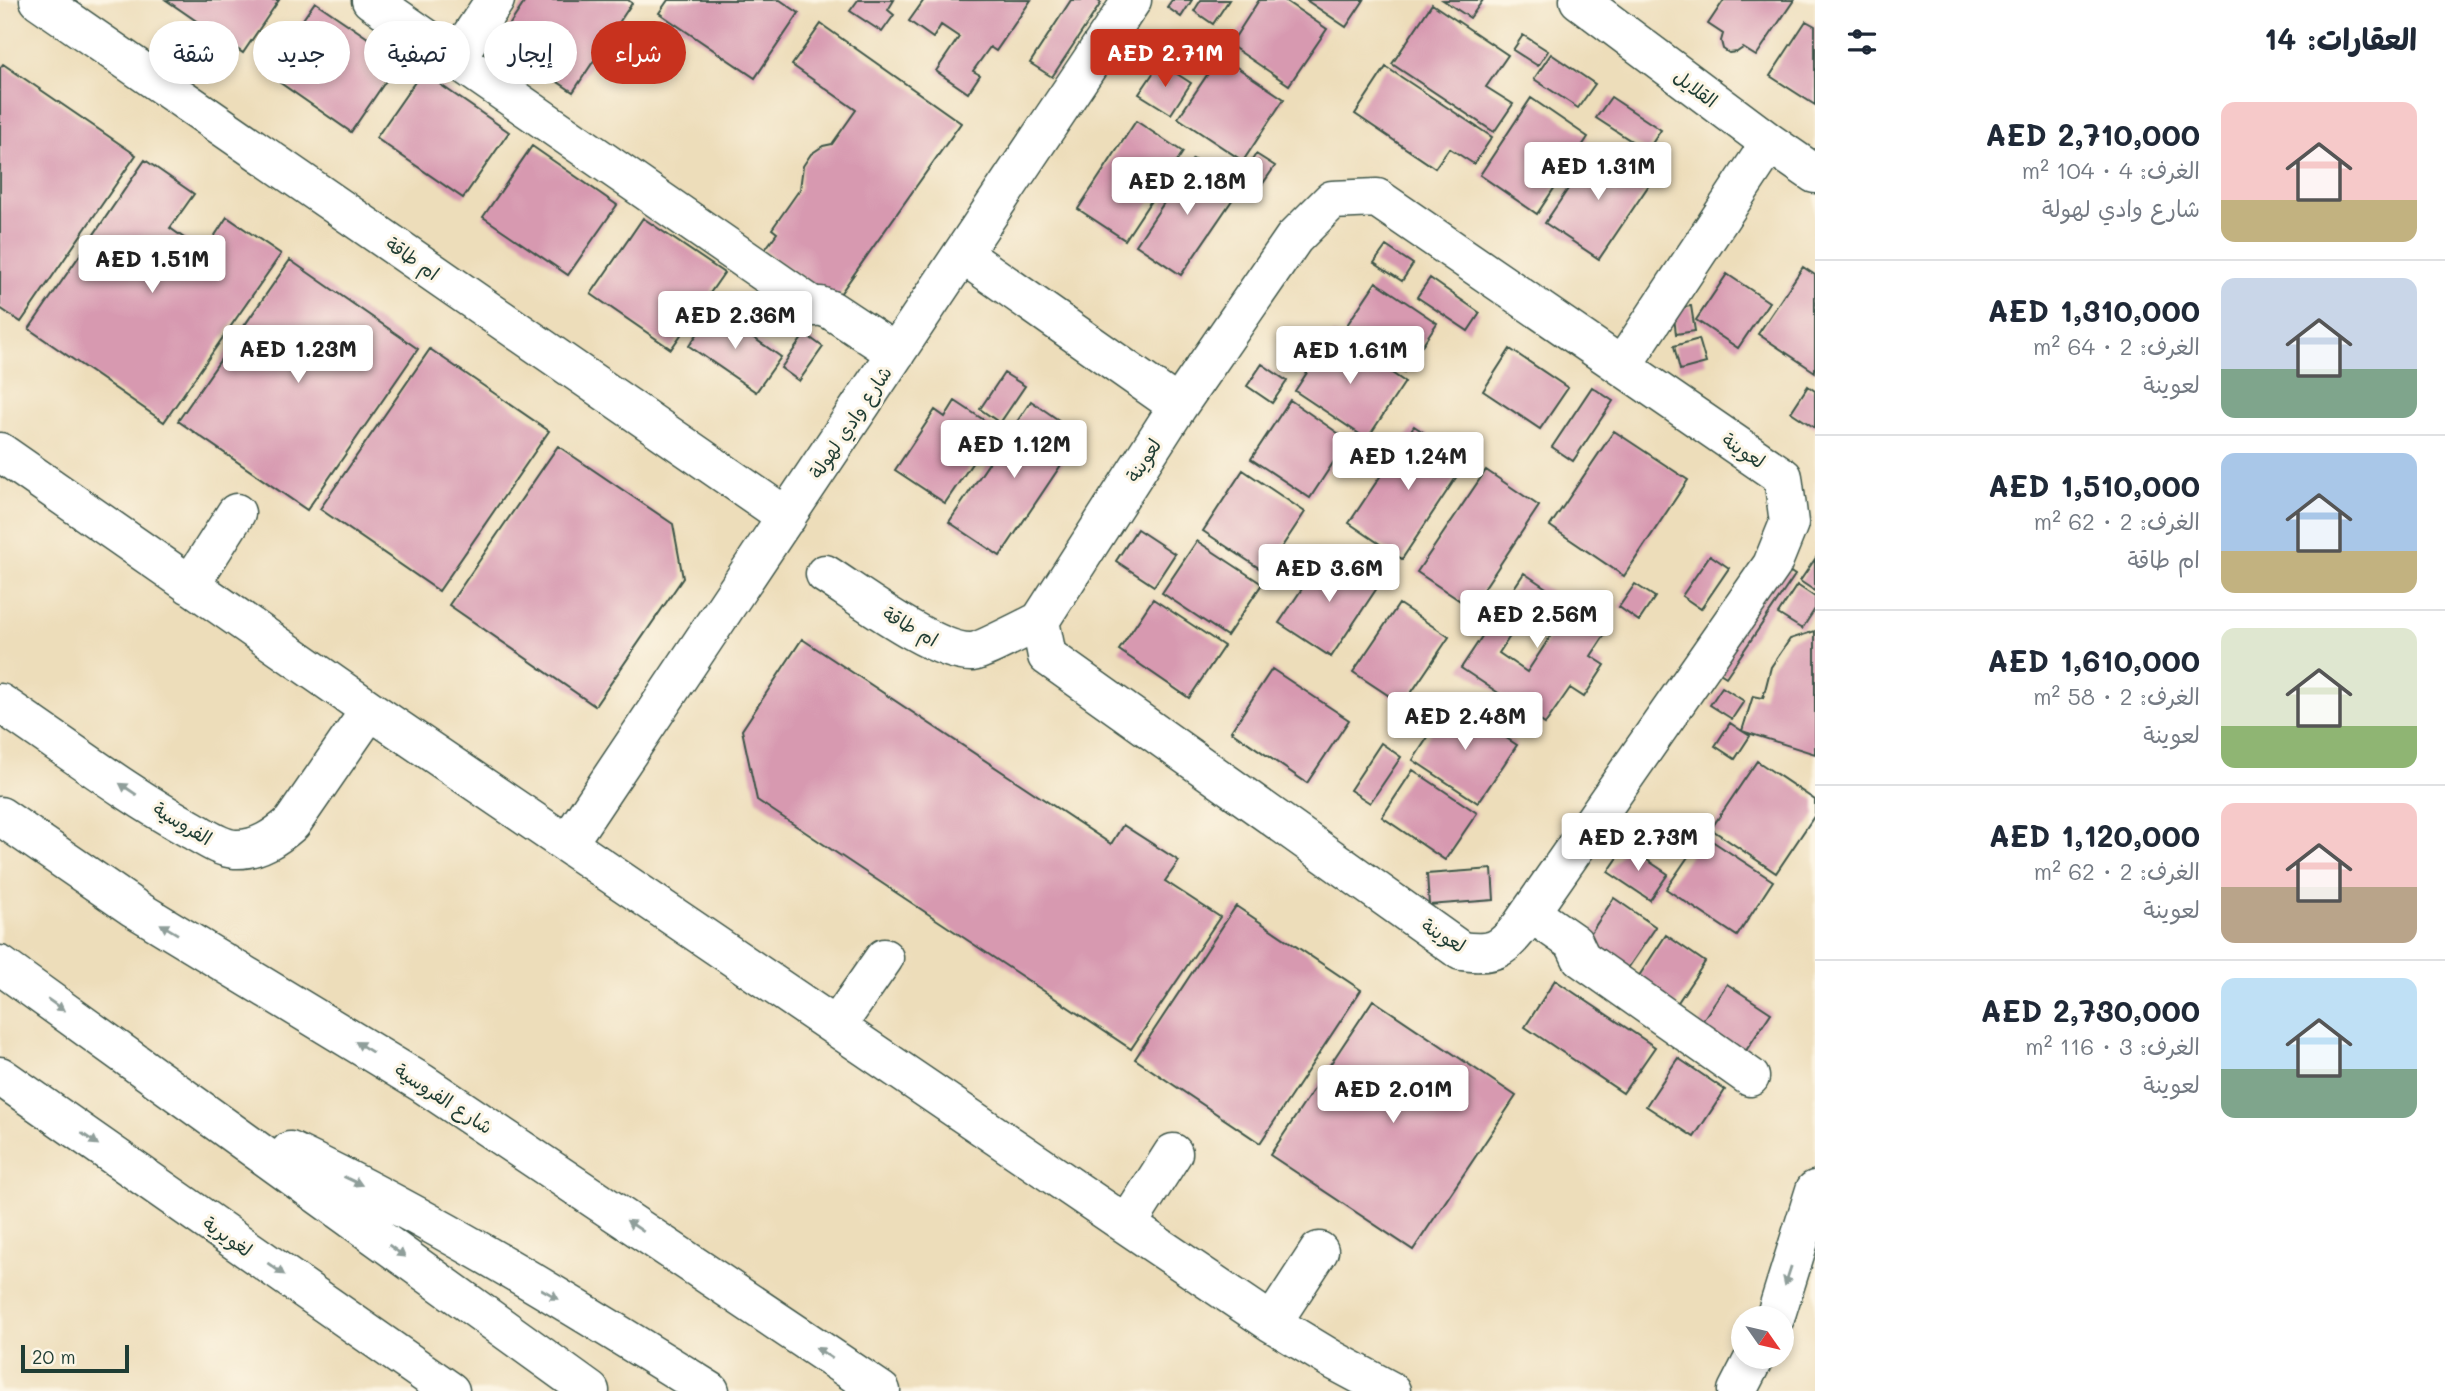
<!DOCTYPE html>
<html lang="ar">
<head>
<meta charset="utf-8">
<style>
  :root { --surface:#fff; --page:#f6f6f7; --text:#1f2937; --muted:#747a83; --line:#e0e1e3; --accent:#c8321e }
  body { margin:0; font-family:Mali,"Playpen Sans Arabic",sans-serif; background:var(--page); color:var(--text); direction:rtl; height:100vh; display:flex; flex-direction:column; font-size:26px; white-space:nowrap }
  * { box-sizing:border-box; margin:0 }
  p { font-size:23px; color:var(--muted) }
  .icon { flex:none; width:38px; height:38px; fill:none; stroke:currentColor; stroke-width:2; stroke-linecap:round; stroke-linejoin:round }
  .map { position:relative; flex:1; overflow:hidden; direction:ltr }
  .panel { display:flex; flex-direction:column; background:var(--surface); width:630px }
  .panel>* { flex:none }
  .hud { position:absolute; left:21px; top:21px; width:665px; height:63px; direction:rtl; display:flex; gap:14px }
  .needle { width:46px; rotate:124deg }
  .tools { position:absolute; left:1731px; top:1306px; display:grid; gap:14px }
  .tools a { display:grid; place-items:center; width:63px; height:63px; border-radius:50%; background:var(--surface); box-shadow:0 4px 10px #0003; font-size:35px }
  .scale { position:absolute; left:21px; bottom:18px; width:108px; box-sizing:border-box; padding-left:7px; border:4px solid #1f3d34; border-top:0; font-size:19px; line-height:24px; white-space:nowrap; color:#1f3d34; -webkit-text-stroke:5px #fcf5e5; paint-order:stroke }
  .price { position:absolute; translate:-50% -60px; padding:0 16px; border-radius:7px; background:#fff; color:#222; font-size:23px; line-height:46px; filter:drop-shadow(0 2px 4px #0008) }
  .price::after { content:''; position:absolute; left:50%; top:42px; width:21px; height:16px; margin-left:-10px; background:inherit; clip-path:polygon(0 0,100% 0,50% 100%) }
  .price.current { background:var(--accent); color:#fff }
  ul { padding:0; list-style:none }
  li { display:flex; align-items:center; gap:21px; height:175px; padding:0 28px }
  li+li { border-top:2px solid var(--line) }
  li span { display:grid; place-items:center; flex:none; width:196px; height:140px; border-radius:14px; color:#555 }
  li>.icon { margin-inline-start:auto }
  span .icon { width:84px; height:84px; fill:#fffc; stroke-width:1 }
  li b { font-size:30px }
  h2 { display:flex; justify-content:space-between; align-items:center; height:84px; padding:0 28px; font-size:30px }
  .chip { padding:0 24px; border-radius:32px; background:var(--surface); box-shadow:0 4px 10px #0003; font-size:24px; line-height:63px }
  .chip.current { background:var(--accent); color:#fff }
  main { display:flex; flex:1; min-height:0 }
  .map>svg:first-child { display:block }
</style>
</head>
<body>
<main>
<section class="panel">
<h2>العقارات: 14<svg class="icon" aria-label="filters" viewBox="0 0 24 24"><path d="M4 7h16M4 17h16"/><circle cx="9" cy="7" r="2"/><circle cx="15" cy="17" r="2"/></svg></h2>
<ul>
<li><span style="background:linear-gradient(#f6c9c9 70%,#c2b280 0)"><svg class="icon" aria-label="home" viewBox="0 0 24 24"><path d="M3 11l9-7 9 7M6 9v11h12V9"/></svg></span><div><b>AED 2,710,000</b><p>الغرف: 4 · 104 m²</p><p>شارع وادي لهولة</p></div></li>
<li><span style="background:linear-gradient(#c9d6e8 65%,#7fa58c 0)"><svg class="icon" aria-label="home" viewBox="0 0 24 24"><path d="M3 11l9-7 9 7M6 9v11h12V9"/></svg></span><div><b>AED 1,310,000</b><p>الغرف: 2 · 64 m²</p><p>لعوينة</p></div></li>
<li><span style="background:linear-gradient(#a9c7e8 70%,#c2b280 0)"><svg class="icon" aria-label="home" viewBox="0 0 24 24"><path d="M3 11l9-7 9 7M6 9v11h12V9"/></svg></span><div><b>AED 1,510,000</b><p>الغرف: 2 · 62 m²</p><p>ام طاقة</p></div></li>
<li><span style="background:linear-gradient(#dfe7d0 70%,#8fb573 0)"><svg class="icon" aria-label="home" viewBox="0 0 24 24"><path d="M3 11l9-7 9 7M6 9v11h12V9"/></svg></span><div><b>AED 1,610,000</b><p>الغرف: 2 · 58 m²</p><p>لعوينة</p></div></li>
<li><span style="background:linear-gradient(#f6c9c9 60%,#b9a48a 0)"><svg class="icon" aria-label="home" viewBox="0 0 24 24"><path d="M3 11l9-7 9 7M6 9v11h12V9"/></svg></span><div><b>AED 1,120,000</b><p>الغرف: 2 · 62 m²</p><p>لعوينة</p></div></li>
<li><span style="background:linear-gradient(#bfe0f5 65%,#7fa58c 0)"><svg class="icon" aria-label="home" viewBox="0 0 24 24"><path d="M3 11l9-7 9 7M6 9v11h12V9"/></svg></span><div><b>AED 2,730,000</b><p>الغرف: 3 · 116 m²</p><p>لعوينة</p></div></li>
</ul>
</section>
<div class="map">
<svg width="1815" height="1391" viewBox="0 0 1815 1391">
  <rect width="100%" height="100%" fill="#fcf5e5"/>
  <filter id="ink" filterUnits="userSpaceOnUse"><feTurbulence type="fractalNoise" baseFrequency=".0143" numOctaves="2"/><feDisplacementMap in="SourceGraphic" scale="14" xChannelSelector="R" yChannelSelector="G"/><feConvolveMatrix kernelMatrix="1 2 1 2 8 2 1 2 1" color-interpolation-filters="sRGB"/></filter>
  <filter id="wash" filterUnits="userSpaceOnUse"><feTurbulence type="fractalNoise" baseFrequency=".00686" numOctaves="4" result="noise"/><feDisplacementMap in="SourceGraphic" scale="28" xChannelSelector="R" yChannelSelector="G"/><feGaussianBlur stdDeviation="1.57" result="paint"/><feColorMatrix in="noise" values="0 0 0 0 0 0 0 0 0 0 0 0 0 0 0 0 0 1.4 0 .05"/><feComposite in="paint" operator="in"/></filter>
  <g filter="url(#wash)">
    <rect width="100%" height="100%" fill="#edddba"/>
    <g id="blocks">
      <path fill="#d799b0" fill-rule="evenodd" d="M166 0H279L243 53Z
        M526 0H628L632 3 573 92 498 42Z
        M668 0H780L799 13 755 78 659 13Z
        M858 0H894L888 10 894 15 882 32 850 11Z
        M924 0H1031L996 51 990 47 973 71 980 75 968 93 936 71 959 37 941 25 933 38 909 21Z
        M1071 0H1097L1101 3 1052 77 1030 63Z
        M1172 0H1192L1181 17 1167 7Z
        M1201 0H1229L1213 24 1194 11Z
        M1259 0H1284L1327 29 1289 85 1230 45Z
        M1306 0H1364L1346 27Z
        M1443 0H1483L1470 18Z
        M1724 0H1794L1756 56 1743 48 1737 52 1729 53 1723 49 1721 41 1723 34 1708 24Z
        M315 2 400 60 351 132 266 73Z
        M1432 4 1508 55 1486 87 1513 104 1494 132 1392 64Z
        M1806 21 1815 26V105L1770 76Z
        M821 24 961 123 835 301 764 251 777 233 772 229 800 189 803 166 811 154 823 146 832 144 856 110 792 65Z
        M1523 35 1548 51 1538 66 1513 50Z
        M1551 54 1595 84 1578 108 1534 79Z
        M1220 56 1284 99 1243 161 1178 118Z
        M1160 63 1191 83 1171 114 1139 94Z
        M3 64 136 155 21 322 0 308V68Z
        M1386 67 1492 137 1474 164 1449 148 1435 168 1355 114Z
        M422 72 509 132 463 198 376 138Z
        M1611 97 1661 130 1647 151 1596 118Z
        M1531 98 1588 137 1537 214 1480 175Z
        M1136 121 1183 152 1125 240 1078 209Z
        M532 146 617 205 568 275 483 217Z
        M1597 146 1651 182 1599 259 1545 223Z
        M1256 154 1275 166 1257 192 1239 180Z
        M1193 159 1239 190 1181 275 1136 245Z
        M145 160 194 194 170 228 204 252 227 217 281 254 164 422 29 329Z
        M643 218 724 273 671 349 591 294Z
        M1386 246 1413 264 1402 281 1374 263Z
        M290 260 418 349 307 510 178 421Z
        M1803 267 1815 275V372L1758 334Z
        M1727 274 1769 302 1738 348 1696 320Z
        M1430 278 1480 313 1468 331 1417 297Z
        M1376 282 1437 323 1404 372 1343 331Z
        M1691 306 1695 331 1676 334 1673 309Z
        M714 310 781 357 756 392 689 346Z
        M1333 333 1405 382 1367 439 1295 391Z
        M805 334 823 347 799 381 781 368Z
        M1699 339 1706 363 1680 370 1674 346Z
        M430 349 549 431 439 591 320 509Z
        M1510 349 1568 388 1540 429 1483 391Z
        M1262 364 1287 381 1272 403 1247 386Z
        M1004 373 1025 386 1000 423 980 409Z
        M1808 386 1815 391V428L1791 412Z
        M1592 387 1613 401 1573 461 1552 447Z
        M1290 400 1348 440 1310 498 1251 459Z
        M955 401 996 428 945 503 895 470 935 410 945 417Z
        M1031 401 1063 423 1071 450 1000 556 949 522Z
        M1414 426 1467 461 1402 559 1349 523Z
        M1614 431 1688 480 1624 576 1550 526Z
        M558 446 673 524 683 578 595 706 449 605Z
        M1243 470 1305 512 1265 572 1203 531Z
        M1486 470 1539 506 1471 608 1417 572Z
        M1137 529 1175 554 1154 586 1116 561Z
        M1197 541 1262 584 1227 636 1162 593Z
        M1328 550 1379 585 1331 657 1279 623Z
        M1710 555 1729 568 1701 609 1682 596Z
        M1815 559V591L1800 581Z
        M1777 563 1795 575 1726 677 1709 666Z
        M1524 573 1608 630 1591 656 1605 665 1584 697 1570 688 1545 724 1461 668ZM1522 618 1550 637 1527 672 1499 653Z
        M1635 584 1655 597 1639 621 1619 607Z
        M1797 585 1815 597V609L1802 629 1778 614Z
        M1153 599 1224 646 1189 698 1119 650Z
        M1399 604 1449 637 1403 705 1353 672Z
        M1815 631V754L1742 731 1750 736 1735 759 1715 746 1730 723 1742 731 1753 696 1763 698 1771 667 1790 639Z
        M802 639 1111 844 1123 825 1179 861 1165 881 1220 917 1131 1049 757 800 742 730Z
        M1272 669 1349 720 1307 783 1231 731Z
        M1722 687 1744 701 1732 719 1710 705Z
        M1451 702 1517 745 1478 803 1413 760Z
        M1381 743 1401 757 1370 803 1350 790Z
        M1757 761 1815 800V815L1776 873 1711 829Z
        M1413 770 1477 813 1445 860 1382 817Z
        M1703 835 1773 881 1737 936 1666 889Z
        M1626 846 1668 874 1650 900 1608 872Z
        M1492 869 1494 900 1429 905 1427 874Z
        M1614 898 1656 927 1624 974 1582 946Z
        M1236 906 1361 990 1260 1143 1135 1059Z
        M1666 935 1705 962 1672 1011 1633 985Z
        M1555 980 1655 1047 1623 1093 1525 1027Z
        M1727 984 1771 1013 1741 1058 1697 1029Z
        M1373 1000 1516 1096 1413 1250 1270 1155Z
        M1678 1058 1725 1090 1694 1137 1646 1106Z"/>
    </g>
  </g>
  <g filter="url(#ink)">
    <use href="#blocks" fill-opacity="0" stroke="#3e5548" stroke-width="2"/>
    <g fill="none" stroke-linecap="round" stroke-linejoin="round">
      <g stroke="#3e5548" stroke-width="41">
        <path id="minor" d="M39 0 787 517
          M371 0 814 307 820 306 831 310 896 353
          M1579 0 1770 143 1815 174
          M456 58 495 0
          M1377 198 1783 477 1789 523 1772 565 1520 927C1501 951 1492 955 1461 951L1047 656 1040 621 1178 406 1294 238 1332 200Z
          M962 254 1178 406
          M1622 366 1770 143
          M0 452 370 710 1127 1225 1272 1323 1333 1360 1391 1391
          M825 574C857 594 936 654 972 652 982 651 1027 627 1040 621
          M190 585 236 513
          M0 703C63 745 125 793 192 830 205 837 220 848 235 849 258 850 276 837 292 823L370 710
          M567 844 1132 0
          M1531 913 1574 943 1581 958 1750 1077
          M836 1027 884 958
          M0 1076 450 1391
          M1127 1225 1173 1153
          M1775 1318 1815 1190
          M1272 1323 1319 1251"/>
      </g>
      <g stroke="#3e5548" stroke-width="41">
        <path id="highway" d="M0 816 134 908 422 1083 881 1391
          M0 965 590 1391
          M290 1151C435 1220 574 1306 710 1391
          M1774 1318 1776 1315
          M1737 1391 1755 1356"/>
      </g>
      <use href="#minor" stroke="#fff" stroke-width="38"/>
      <use href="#highway" stroke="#fff" stroke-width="38"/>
    </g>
    <defs><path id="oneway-solid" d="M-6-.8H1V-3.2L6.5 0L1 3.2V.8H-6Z" transform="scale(1.75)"/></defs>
    <g fill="#8f9e9a">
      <use href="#oneway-solid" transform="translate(128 789) rotate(-146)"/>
      <use href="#oneway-solid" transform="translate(169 929) rotate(-149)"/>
      <use href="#oneway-solid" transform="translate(56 1005) rotate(35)"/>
      <use href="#oneway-solid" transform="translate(364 1047) rotate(-148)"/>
      <use href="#oneway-solid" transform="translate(90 1139) rotate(35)"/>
      <use href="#oneway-solid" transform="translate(353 1181) rotate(25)"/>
      <use href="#oneway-solid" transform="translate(635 1226) rotate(-146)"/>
      <use href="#oneway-solid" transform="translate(397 1251) rotate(36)"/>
      <use href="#oneway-solid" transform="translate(276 1269) rotate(35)"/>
      <use href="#oneway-solid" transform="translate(1788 1276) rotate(108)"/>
      <use href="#oneway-solid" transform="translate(550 1294) rotate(30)"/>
      <use href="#oneway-solid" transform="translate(824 1353) rotate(-146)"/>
    </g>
  </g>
  <g text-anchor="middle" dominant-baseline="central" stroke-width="6" stroke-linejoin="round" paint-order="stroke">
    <g font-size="19" fill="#1f3d34" stroke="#fcf5e5">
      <text transform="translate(1696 88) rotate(37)">القلايل</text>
      <text transform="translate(413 258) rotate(35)">ام طاقة</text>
      <text transform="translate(850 422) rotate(-56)">شارع وادي لهولة</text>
      <text transform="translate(1744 450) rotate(34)">لعوينة</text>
      <text transform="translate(1143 460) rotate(-57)">لعوينة</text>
      <text transform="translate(911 626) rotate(30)">ام طاقة</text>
      <text transform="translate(183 823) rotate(31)">الفروسية</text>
      <text transform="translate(1444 935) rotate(31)">لعوينة</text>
      <text transform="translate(444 1098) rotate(33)">شارع الفروسية</text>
      <text transform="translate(228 1236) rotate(35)">لغويرية</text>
    </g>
  </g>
</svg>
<div class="tools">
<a><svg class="needle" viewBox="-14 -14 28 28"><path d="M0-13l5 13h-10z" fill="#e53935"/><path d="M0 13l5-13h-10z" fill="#747a83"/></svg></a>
</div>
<div class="scale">20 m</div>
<b class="price current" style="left:1165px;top:89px">AED 2.71M</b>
<b class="price" style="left:1598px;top:202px">AED 1.31M</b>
<b class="price" style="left:1187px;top:217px">AED 2.18M</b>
<b class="price" style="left:152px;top:295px">AED 1.51M</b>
<b class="price" style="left:735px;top:351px">AED 2.36M</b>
<b class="price" style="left:298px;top:385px">AED 1.23M</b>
<b class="price" style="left:1350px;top:386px">AED 1.61M</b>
<b class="price" style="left:1014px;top:480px">AED 1.12M</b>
<b class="price" style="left:1408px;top:492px">AED 1.24M</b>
<b class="price" style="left:1329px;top:604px">AED 3.6M</b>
<b class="price" style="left:1537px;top:650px">AED 2.56M</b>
<b class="price" style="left:1465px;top:752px">AED 2.48M</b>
<b class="price" style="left:1638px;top:873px">AED 2.73M</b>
<b class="price" style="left:1393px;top:1125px">AED 2.01M</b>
<div class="hud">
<a class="chip current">شراء</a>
<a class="chip">إيجار</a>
<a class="chip">تصفية</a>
<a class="chip">جديد</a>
<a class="chip">شقة</a>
</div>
</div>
</main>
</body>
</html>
